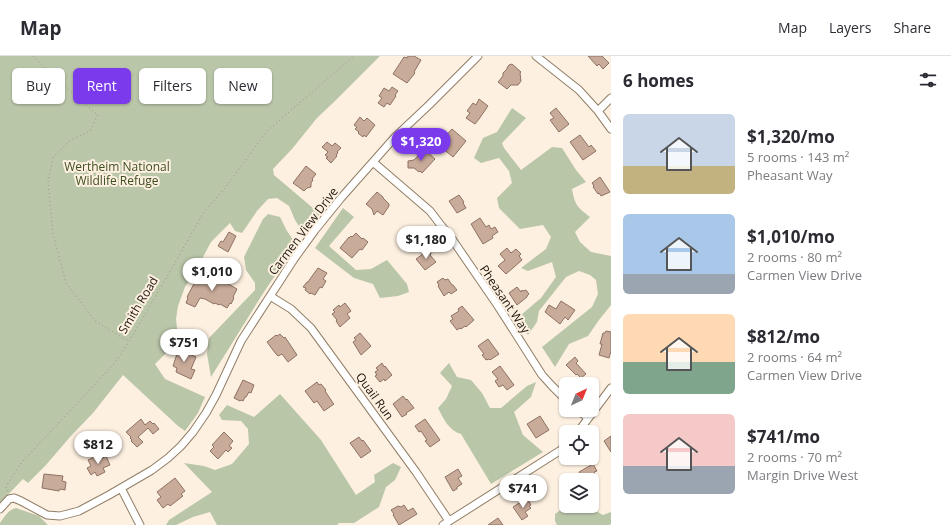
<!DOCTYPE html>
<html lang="en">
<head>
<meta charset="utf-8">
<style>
  :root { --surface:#fff; --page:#f7f7f7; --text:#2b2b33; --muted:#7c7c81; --line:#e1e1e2; --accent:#7c3aed }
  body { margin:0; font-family:"Open Sans",sans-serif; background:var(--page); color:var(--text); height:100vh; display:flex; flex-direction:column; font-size:15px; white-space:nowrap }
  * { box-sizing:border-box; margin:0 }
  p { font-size:13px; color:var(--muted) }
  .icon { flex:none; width:22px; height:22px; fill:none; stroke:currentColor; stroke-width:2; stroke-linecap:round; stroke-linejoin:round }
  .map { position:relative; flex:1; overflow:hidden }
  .details { display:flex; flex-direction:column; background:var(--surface); width:340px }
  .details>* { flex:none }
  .banner { position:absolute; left:12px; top:12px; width:380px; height:36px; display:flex; gap:8px }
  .needle { width:26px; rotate:43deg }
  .buttons { position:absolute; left:559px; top:321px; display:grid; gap:8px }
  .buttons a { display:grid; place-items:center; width:40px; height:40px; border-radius:6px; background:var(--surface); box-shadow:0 1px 3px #0004; font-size:20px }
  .price { position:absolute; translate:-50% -34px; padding:0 9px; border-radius:14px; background:#fff; color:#222; font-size:13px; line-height:26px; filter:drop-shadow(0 1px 2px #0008) }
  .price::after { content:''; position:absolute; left:50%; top:24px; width:12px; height:9px; margin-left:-6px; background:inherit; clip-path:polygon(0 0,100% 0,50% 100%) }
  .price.on { background:var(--accent); color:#fff }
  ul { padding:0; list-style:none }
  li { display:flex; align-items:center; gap:12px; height:100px; padding:0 12px }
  li span { display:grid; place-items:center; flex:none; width:112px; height:80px; border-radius:6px; color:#555 }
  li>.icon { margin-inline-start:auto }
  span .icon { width:48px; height:48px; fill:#fffc; stroke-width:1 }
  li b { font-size:17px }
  h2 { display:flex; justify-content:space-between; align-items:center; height:48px; padding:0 12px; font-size:17px }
  .chip { padding:0 14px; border-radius:6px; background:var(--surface); box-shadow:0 1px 3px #0004; font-size:14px; line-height:36px }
  .chip.on { background:var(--accent); color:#fff }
  header { display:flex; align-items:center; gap:24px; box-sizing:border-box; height:56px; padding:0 20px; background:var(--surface); border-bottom:1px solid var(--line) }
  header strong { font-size:19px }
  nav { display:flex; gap:22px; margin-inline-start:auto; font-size:14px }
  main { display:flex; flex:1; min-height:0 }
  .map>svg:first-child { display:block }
</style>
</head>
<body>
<header>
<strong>Map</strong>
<nav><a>Map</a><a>Layers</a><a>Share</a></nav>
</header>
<main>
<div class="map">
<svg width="611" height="469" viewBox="0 0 611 469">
  <rect width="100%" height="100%" fill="#fdf0e0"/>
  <path fill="#b9c6a8" d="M0 0H380L335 45 317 62 292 93 273 113 274 119 320 158 307 174 302 175 295 164 289 150 277 142 268 143 257 155 242 177 235 175 230 167 211 186 194 218 185 231 178 250 176 263 177 272 178 286 167 296 155 308 165 323 205 341 198 357 185 375 178 370 123 319 93 357 70 381 46 409 28 427 23 423 0 447Z
    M512 52 526 62 502 87 504 92 521 114 552 91 562 92 576 114 586 126 572 133C575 149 577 151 590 161L575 176 580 186 591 196 611 200V249L599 264 588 280 569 288 555 311 542 291 592 251 598 238 596 224 590 219 579 215 566 221 539 255 537 266 528 279 515 264 541 242 556 221 552 206 528 215 521 212 546 193 551 181 543 169 520 173 499 152 497 142 512 127 509 115 499 102 481 107 474 102 483 82 497 76Z
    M343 152 354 161 329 190 356 214 371 213 387 204 407 228 409 236 398 240 380 242 373 228 354 222 315 192Z
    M268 158 280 161 287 175 296 188 262 239 211 321 207 298 209 282 255 234V227L246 214 244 201 263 163Z
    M449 307 457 321 471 324 482 337 490 352H501L527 330 536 326 531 341 514 356 523 379 543 396 491 428 461 378C449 375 443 362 438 352L446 343 452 330 440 317Z
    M280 338 321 384 356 439 375 426 374 419 393 407 401 411 395 424 386 431 379 451 354 467H339L337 469H217L210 456 193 461 176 469H166L169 464 212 436 184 407 204 410 215 414 232 408 249 388 248 373 241 365 222 364 219 359 227 349 254 361Z
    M566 450H587L603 459 611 456V468L609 469H557L555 465V458Z
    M16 452 39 460 48 469H0V467C5 460 8 454 16 452Z"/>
  <path fill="#c9ab9a" stroke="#8e7263" d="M408 0H414L421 4 414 16 415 17 407 27 393 18 404 1 407 2Z
    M588 0H602L609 7 603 13 599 8 597 10Z
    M512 8 521 16 520 17 521 25 518 29H511L507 33 498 26 503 20V17L507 13V12L509 9Z
    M392 31 398 35 395 39 396 40 390 49 387 47 384 51 378 47 382 42 379 40 384 32 389 35Z
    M479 43 488 50 479 63 475 68 466 62 470 57 467 55 473 47 476 49Z
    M556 52 569 68 559 76 550 64 554 62 550 57Z
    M360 61 364 65 367 62 375 69 366 81 364 79 363 81 358 77 359 76 355 73 357 71 354 69Z
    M452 73 466 85 453 101 436 87V85L439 81 440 82 441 81 443 83Z
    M580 79 589 91 591 89 596 95 583 104 570 86Z
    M327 86 332 90 335 87 341 92 337 96 338 97 336 99 337 100 331 107 326 102 328 101 325 99 328 96 322 91Z
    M425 94 435 103 422 117 420 115 419 116 414 112H408V105L414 104 419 99 420 100Z
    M306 110 316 118 312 123 313 124 311 127V131L307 132 304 135 293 127Z
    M600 121 610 136 601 140 599 137 598 138 593 131 594 130 592 127Z
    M377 136 383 141V142L389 148V150L383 159 377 155 374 159 372 153 366 148Z
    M459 139 464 146 463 147 466 152 457 157 449 145Z
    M480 162 486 171 489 169 491 173 495 171 498 176 492 180 493 182 483 188 471 168Z
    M229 176 236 180 228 196 218 190 221 185 223 186Z
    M356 177 362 183 363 182 368 186 362 194 360 193 352 202 340 192 349 181V182L351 180 352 181Z
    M428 192 431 198 430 199 436 206 425 214 416 203 423 198 422 196Z
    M507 192 511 197 516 193 521 198 519 200 522 204 506 218 498 210 505 204 500 198Z
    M318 212 327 217 323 223 326 225 322 232 320 231 315 239 311 237 310 238 305 234 306 232 303 231 307 226H308L310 223Z
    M211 218 237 233 233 241 234 242 231 248 230 247 227 252 220 248 219 249 215 247 214 248 205 243 200 242 195 251 186 247 188 242 187 241 198 220 206 225Z
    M443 222 445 224 448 223 452 229H453L457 234 451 238 449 236 444 240 438 230 439 229 437 226Z
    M517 231 521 236 522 234 523 235 526 234 529 238 527 240V241L517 249 509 237Z
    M561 245 575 254 568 264 565 261 560 268 545 256 549 249 556 253Z
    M345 247 351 255 347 258 350 262 340 271 336 265 337 264 332 258 335 256 333 254 339 249 340 251Z
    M462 250 474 264 466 271 465 270 461 273 460 272 457 274 450 265 453 263 451 260 459 255 458 253Z
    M606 275 611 276V295L609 302 599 299 602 288H600L603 277H605Z
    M360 277 371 290 361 299 353 286 356 284 354 282Z
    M280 278 284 282 285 281 297 299 288 306 282 298 278 300 276 298 267 286 276 279 277 280Z
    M488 283 499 298 490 304 489 303 486 304 482 299 484 298 478 290Z
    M179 290 185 293 184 296 196 301 191 313 195 314 191 323 176 316 177 312 173 310 177 298H176Z
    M575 301 578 305 576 307 586 318 581 322 577 318 576 319 566 309Z
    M382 307 384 311 385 310 392 319 385 325 384 323 380 326 375 320 377 319 375 316 378 314 376 312Z
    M500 310 514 329 507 334 503 329 499 331 495 325 498 323 492 316Z
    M243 324 254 329 251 337 249 336 246 341H245L243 345 241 344 240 345 234 342Z
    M317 326 319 329 321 328 326 334 325 335 333 347 334 348 324 355 317 345 314 347 305 335Z
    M403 340 406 344 407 343 414 352 406 357 407 358 402 361 393 348Z
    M540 360 549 374 536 382 527 368Z
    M141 363 145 369 150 365 153 368 154 367 159 373 153 378 148 372 138 381 143 386 137 391 131 385 132 384 130 382 131 381 126 376Z
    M425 363 440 384 430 391 425 385 427 384 421 375 419 376 415 370Z
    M224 376 233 385 229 390 232 392 228 396 226 394 218 403 210 395 214 391 212 389Z
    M611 380V396L604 385Z
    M359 381 362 385 363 384 371 395 361 402 350 387Z
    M97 400 99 404 106 400 110 409 103 412 105 416 97 420 95 416 91 419 87 412 91 410 88 404Z
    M593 408 597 415 594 416 595 418 585 424H584L579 416Z
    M458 413 462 420 458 422 462 428 457 431V433L453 435 445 421Z
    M44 418 63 420 62 425 66 426 65 434 60 433 59 435 42 432Z
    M175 422 185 435 181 438 183 440 170 450 168 448 163 452 157 444 161 441 157 436Z
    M527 442 531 449 529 450 531 452 525 456 528 460 522 464 513 451Z
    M404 449 408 455 413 452 417 458 399 469 393 459 394 458 391 454 398 450 401 451Z
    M498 462 503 469H488Z"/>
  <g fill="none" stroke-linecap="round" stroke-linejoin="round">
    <g stroke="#917e66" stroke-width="9">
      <path id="minor" d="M536 0 579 34 598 55 611 73
        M598 55 611 42
        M373 106 430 155 440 168 452 183 498 250 542 319 552 330 566 344
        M270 240 291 253 311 272 416 416 449 465
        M578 354 588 362
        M578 376 611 332
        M121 432 140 469
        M0 453 9 443 14 442 21 445 47 459 60 460 79 455 109 439 152 414 168 402 181 390 193 376 206 357 216 339 241 285 294 203 315 174 341 142 395 81 429 49 478 0
        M443 469 561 394 566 388"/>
    </g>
    <path stroke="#9e9386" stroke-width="1" stroke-dasharray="1 3" stroke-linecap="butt" d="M33 0 61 27 98 59 90 75 71 84 53 101 48 126 53 178 66 227 95 265 128 285
      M8 435 6 432 8 427 22 406 113 309 127 289 168 219 204 156 225 132 267 75 354 0"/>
    <use href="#minor" stroke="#fff" stroke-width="7"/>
  </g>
  <g text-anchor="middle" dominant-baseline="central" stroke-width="4" stroke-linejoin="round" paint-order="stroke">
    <g font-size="12" fill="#3c4e1f" stroke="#fdf0e0">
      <text x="117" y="110">Wertheim National<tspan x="117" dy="14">Wildlife Refuge</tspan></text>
    </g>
    <g font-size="12" fill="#1e160d" stroke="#fdf0e0">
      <text transform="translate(303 175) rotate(-53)">Carmen View Drive</text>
      <text transform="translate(505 243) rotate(56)">Pheasant Way</text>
      <text transform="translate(138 249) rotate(-59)">Smith Road</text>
      <text transform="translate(375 340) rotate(54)">Quail Run</text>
    </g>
  </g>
</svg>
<div class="buttons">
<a><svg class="needle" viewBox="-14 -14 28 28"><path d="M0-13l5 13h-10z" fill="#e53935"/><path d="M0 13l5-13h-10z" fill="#7c7c81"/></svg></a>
<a><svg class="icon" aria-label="locate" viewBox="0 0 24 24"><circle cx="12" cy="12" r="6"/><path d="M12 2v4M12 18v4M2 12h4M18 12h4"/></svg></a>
<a><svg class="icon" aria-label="layers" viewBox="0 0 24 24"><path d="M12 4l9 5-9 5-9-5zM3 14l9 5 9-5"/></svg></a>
</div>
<b class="price on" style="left:421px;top:106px">$1,320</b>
<b class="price" style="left:426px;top:204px">$1,180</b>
<b class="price" style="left:212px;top:236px">$1,010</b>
<b class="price" style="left:184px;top:307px">$751</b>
<b class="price" style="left:98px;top:409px">$812</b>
<b class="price" style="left:523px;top:453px">$741</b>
<div class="banner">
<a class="chip">Buy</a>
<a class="chip on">Rent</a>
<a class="chip">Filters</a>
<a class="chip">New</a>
</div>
</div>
<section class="details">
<h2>6 homes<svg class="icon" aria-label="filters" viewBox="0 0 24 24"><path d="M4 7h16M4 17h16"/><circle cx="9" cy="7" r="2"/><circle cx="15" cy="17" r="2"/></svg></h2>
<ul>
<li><span style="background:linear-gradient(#c9d6e8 65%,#c2b280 0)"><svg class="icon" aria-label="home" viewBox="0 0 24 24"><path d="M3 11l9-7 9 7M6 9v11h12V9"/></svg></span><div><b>$1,320/mo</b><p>5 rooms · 143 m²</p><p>Pheasant Way</p></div></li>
<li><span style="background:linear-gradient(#a9c7e8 75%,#9aa5b1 0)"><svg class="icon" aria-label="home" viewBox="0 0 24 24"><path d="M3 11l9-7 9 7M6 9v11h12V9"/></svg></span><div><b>$1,010/mo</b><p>2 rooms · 80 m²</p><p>Carmen View Drive</p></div></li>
<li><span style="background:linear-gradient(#ffd9b3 60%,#7fa58c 0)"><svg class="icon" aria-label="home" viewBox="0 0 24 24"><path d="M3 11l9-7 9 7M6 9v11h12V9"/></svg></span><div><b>$812/mo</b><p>2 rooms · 64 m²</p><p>Carmen View Drive</p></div></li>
<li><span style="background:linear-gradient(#f6c9c9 65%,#9aa5b1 0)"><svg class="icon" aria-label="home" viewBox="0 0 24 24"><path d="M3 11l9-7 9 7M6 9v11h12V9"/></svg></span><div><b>$741/mo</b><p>2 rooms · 70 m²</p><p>Margin Drive West</p></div></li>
</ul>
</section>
</main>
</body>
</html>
